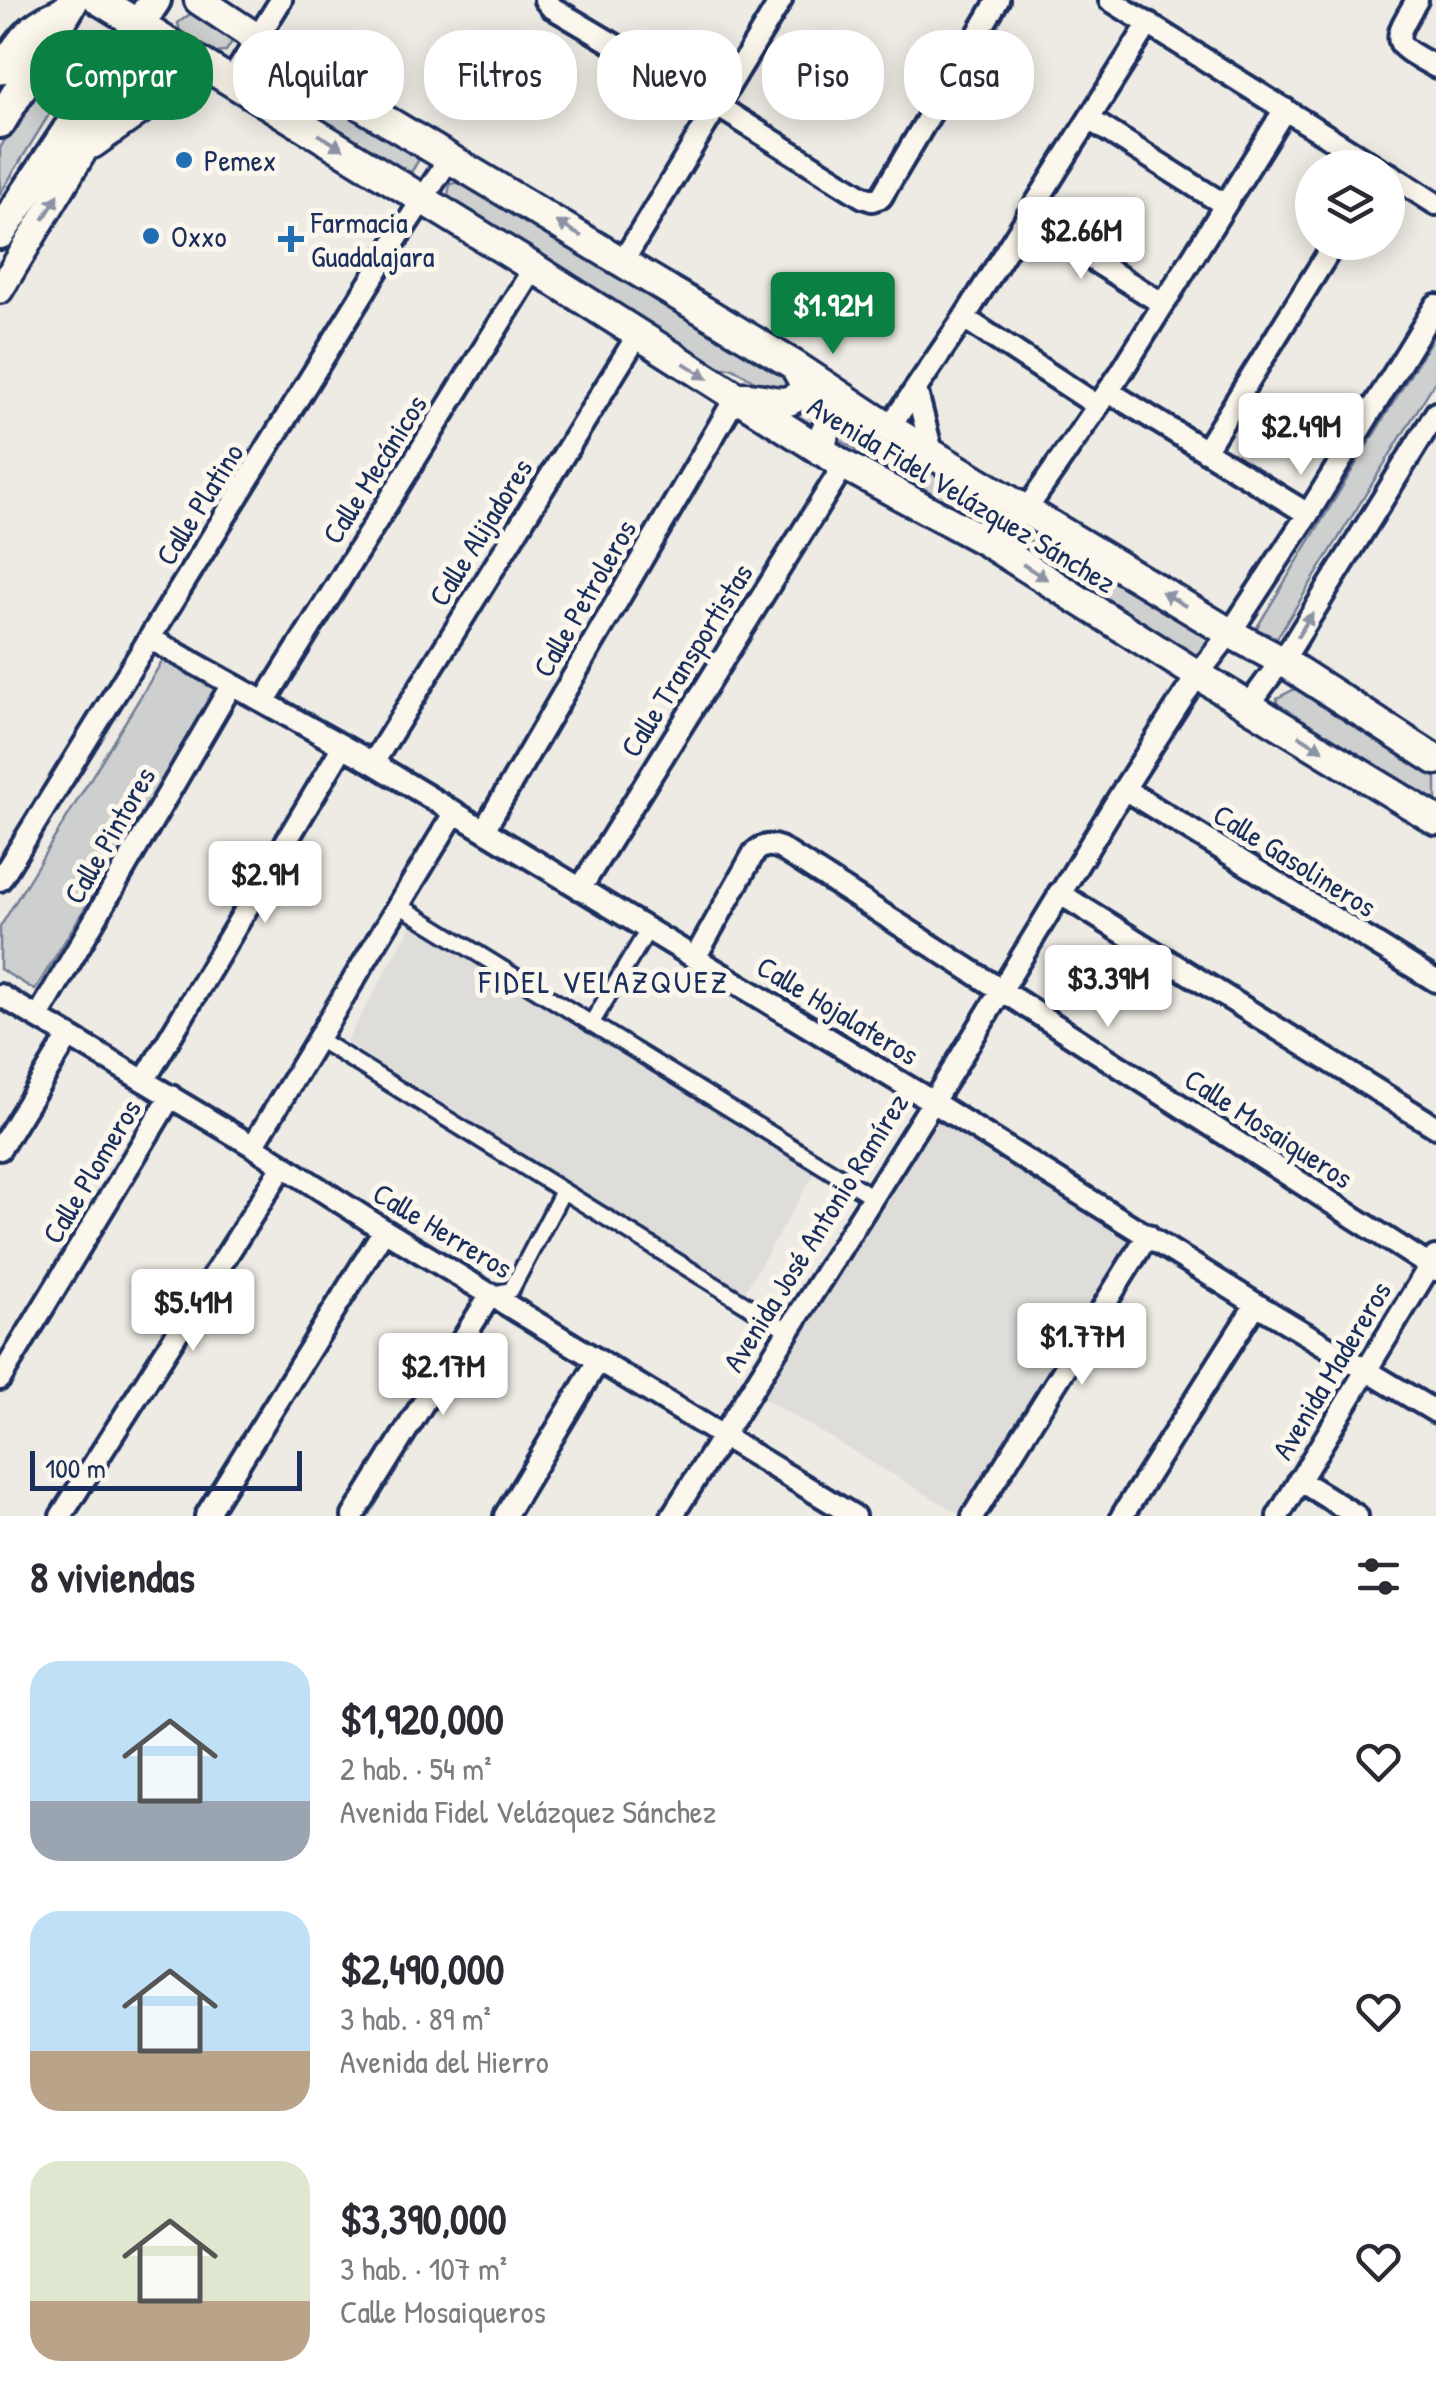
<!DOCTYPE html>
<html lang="es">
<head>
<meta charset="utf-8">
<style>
  :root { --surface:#fff; --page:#f2f2f3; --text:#2b2b33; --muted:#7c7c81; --accent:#0b8043 }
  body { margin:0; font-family:"Patrick Hand",sans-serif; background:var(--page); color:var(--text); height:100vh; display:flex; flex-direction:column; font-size:38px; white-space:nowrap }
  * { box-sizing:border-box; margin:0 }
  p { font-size:32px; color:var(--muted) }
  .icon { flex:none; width:55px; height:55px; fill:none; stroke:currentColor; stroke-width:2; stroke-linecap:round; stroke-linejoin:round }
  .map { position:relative; height:1516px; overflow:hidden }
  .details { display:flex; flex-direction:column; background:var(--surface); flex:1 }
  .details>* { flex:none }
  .hud { position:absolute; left:30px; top:30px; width:1378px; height:90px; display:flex; gap:20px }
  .controls { position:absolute; left:1295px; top:150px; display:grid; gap:20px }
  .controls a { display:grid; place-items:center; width:110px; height:110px; border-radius:50%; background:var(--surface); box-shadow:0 5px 25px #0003; font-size:50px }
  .scale { position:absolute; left:30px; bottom:25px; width:272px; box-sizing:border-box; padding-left:10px; border:5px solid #1b2f5e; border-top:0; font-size:28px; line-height:35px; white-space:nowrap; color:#1b2f5e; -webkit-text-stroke:8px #fbf7ec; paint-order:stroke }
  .price { position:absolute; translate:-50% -85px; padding:0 22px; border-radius:10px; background:#fff; color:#222; font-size:32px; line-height:65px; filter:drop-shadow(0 2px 5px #0008) }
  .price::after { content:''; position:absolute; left:50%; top:60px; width:30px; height:22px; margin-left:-15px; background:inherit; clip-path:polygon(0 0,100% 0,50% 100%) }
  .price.selected { background:var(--accent); color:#fff }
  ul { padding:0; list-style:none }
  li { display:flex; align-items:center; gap:30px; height:250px; padding:0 30px }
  li span { display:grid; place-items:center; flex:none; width:280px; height:200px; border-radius:30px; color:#555 }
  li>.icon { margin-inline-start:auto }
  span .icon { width:120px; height:120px; fill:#fffc; stroke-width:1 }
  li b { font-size:42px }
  h2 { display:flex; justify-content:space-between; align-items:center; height:120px; padding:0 30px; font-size:42px }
  .tag { padding:0 35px; border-radius:40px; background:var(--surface); box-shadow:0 5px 25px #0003; font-size:35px; line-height:90px }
  .tag.selected { background:var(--accent); color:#fff }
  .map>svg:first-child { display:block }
</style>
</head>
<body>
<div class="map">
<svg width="1436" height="1516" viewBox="0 0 1436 1516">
  <rect width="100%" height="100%" fill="#eeebe4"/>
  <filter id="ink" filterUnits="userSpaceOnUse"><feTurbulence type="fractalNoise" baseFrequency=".01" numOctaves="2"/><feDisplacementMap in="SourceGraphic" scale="20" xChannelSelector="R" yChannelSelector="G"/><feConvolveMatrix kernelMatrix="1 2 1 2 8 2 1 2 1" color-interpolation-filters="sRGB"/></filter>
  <g filter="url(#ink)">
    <path fill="#deddda" d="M413 923 815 1173 742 1296 346 1042Z
      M938 1118 1135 1237 963 1516 759 1396Z"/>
    <path fill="#cecfcf" stroke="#747f96" stroke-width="2.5" d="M194 11 229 29 233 40 226 51 214 54 180 32 178 23Z
      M61 48 82 61 0 194V148Z
      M278 61 414 147 418 161 412 171 404 174 257 81 256 69 261 63Z
      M467 181 788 378 791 393 781 397 733 368H719L447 201 450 184Z
      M1436 332V380L1277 638 1256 629Z
      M812 391 998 502 999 516 984 523 791 412Z
      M1038 530 1209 639 1193 663 1022 554Z
      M166 655 220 687 35 990 0 969V927Z
      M1295 689 1436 778V811L1277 711V698Z"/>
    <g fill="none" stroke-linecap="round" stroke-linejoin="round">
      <g stroke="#1b2f5e" stroke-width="21">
        <path id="pedestrian" d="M399 905 873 1197
          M591 1024 648 930
          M318 1039 789 1331
          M491 1294 511 1290 563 1191"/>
      </g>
      <g stroke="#1b2f5e" stroke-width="28">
        <path id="minor" d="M545 0 551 7 716 105 863 197 872 200 881 197 998 0
          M1110 0 1378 168
          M1417 0C1390 44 1392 43 1436 67
          M231 81 281 0
          M1089 119 1225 205
          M1388 173 1436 204
          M1026 218 1163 304
          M623 261 781 0
          M964 318 1098 406
          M916 389 932 452
          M1108 391 1308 514
          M889 428 964 318 1149 23
          M1205 451 1335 242
          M985 541 1026 510 1120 374 1285 109
          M151 639 373 763 933 1102 1256 1304 1436 1412
          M264 702 534 268
          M1249 705 1292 646 1436 413
          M373 763 639 333
          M1124 789 1436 981
          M484 830 736 397
          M0 880 394 243 449 159
          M580 889 844 465
          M1059 893 1436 1127
          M695 958 754 853C762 845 770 844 780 848L1436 1270
          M0 995 253 1146 384 1230 854 1516
          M38 1017 232 684
          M144 1081 343 746
          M253 1146 455 812
          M0 1149 69 1036
          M0 1379 171 1096
          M1299 1480 1357 1516
          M61 1516 284 1165
          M206 1516 384 1230
          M353 1516 491 1294
          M505 1516 598 1361
          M672 1516 951 1073 1124 789 1198 674 1230 633 1308 514 1436 305
          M973 1516 1148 1235
          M1122 1516 1256 1304
          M1278 1516 1435 1257"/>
      </g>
      <g stroke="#1b2f5e" stroke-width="32">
        <path id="tertiary" d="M0 71C22 36 29 23 69 8
          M93 145 149 105 213 70
          M0 290 129 76C135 62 133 52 130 37"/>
      </g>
      <g stroke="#1b2f5e" stroke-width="35">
        <path id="secondary" d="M99 0 534 268 844 465 985 541 1185 667 1436 820
          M199 0 340 93 794 365 889 428 1230 633 1282 661 1436 760
          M742 397C767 395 784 413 804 390L803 381 794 365
          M821 451C823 420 839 414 867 414"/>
      </g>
      <g stroke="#1b2f5e" stroke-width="38">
        <path id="primary" d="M0 122 73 0
          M0 233 155 0"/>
      </g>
      <use href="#pedestrian" stroke="#fbf7ec" stroke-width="14"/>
      <use href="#minor" stroke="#fbf7ec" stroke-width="20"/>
      <use href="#tertiary" stroke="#fbf7ec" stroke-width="25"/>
      <use href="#secondary" stroke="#fbf7ec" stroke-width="28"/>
      <use href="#primary" stroke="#fbf7ec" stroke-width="30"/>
    </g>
    <defs><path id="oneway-solid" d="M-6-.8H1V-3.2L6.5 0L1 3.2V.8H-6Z" transform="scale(2.5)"/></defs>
    <g fill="#8b93a5">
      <use href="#oneway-solid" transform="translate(331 142) rotate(31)"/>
      <use href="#oneway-solid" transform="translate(51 207) rotate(-59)"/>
      <use href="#oneway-solid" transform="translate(569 229) rotate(-149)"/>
      <use href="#oneway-solid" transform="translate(696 371) rotate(33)"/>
      <use href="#oneway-solid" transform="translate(1035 572) rotate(32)"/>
      <use href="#oneway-solid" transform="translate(1174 599) rotate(-149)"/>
      <use href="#oneway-solid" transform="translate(1305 625) rotate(-58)"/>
      <use href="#oneway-solid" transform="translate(1311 743) rotate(32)"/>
    </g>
  </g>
  <g fill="#1f6fb2" stroke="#fbf7ec" stroke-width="4">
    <circle cx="184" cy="160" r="10"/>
    <circle cx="151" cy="236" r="10"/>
    <path d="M286 224h10v10h10v10h-10v10h-10v-10h-10v-10h10z"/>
  </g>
  <g text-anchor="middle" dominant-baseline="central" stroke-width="10" stroke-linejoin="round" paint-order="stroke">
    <g font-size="30" fill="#1b2f5e" stroke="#fbf7ec" text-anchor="start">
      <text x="204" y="160">Pemex</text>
      <text x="311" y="222">Farmacia<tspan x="311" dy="34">Guadalajara</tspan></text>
      <text x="171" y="236">Oxxo</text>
    </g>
    <g font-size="30" fill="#1b2f5e" stroke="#fbf7ec">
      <text transform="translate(374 469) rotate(-58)">Calle Mecánicos</text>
      <text transform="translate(962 494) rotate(31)">Avenida Fidel Velázquez Sánchez</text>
      <text transform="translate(199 504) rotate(-58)">Calle Platino</text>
      <text transform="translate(480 532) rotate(-58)">Calle Alijadores</text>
      <text transform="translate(584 598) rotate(-60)">Calle Petroleros</text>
      <text transform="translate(686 660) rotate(-58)">Calle Transportistas</text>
      <text transform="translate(109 835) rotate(-60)">Calle Pintores</text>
      <text transform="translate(1295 860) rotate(32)">Calle Gasolineros</text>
      <text transform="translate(838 1010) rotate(31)">Calle Hojalateros</text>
      <text transform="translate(1269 1128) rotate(33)">Calle Mosaiqueros</text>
      <text transform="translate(91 1171) rotate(-59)">Calle Plomeros</text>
      <text transform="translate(443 1230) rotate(31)">Calle Herreros</text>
      <text transform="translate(815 1232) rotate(-58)">Avenida José Antonio Ramírez</text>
      <text transform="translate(1331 1370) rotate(-59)">Avenida Madereros</text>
    </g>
    <g font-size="32" letter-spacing="2.5" fill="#1b2f5e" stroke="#fbf7ec">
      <text x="604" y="981">FIDEL VELAZQUEZ</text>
    </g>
  </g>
</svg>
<div class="controls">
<a><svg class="icon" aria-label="layers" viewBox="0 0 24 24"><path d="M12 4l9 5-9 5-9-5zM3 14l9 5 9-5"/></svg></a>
</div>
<div class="scale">100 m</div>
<b class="price" style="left:1081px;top:282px">$2.66M</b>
<b class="price selected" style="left:833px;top:357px">$1.92M</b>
<b class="price" style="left:1301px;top:478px">$2.49M</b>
<b class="price" style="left:265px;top:926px">$2.9M</b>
<b class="price" style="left:1108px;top:1030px">$3.39M</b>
<b class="price" style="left:193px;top:1354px">$5.41M</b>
<b class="price" style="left:1082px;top:1388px">$1.77M</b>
<b class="price" style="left:443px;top:1418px">$2.17M</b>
<div class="hud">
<a class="tag selected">Comprar</a>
<a class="tag">Alquilar</a>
<a class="tag">Filtros</a>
<a class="tag">Nuevo</a>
<a class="tag">Piso</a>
<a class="tag">Casa</a>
</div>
</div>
<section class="details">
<h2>8 viviendas<svg class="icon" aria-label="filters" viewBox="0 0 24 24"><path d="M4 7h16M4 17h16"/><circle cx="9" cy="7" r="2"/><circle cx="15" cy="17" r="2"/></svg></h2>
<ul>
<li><span style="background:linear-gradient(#bfe0f5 70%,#9aa5b1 0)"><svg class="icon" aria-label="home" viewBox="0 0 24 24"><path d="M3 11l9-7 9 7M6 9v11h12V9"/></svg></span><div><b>$1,920,000</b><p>2 hab. · 54 m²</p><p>Avenida Fidel Velázquez Sánchez</p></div><svg class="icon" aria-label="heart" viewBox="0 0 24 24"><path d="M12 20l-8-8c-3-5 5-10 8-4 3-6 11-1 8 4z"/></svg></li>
<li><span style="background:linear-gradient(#bfe0f5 70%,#b9a48a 0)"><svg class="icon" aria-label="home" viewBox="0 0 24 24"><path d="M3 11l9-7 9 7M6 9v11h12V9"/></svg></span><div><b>$2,490,000</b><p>3 hab. · 89 m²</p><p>Avenida del Hierro</p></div><svg class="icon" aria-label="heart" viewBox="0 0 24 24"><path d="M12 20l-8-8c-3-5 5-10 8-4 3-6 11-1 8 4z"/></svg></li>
<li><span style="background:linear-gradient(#dfe7d0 70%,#b9a48a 0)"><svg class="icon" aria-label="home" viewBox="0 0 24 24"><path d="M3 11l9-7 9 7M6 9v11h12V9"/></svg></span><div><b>$3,390,000</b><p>3 hab. · 107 m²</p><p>Calle Mosaiqueros</p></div><svg class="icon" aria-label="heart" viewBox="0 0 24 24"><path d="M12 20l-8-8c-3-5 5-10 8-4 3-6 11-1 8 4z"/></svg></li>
</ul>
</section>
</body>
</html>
